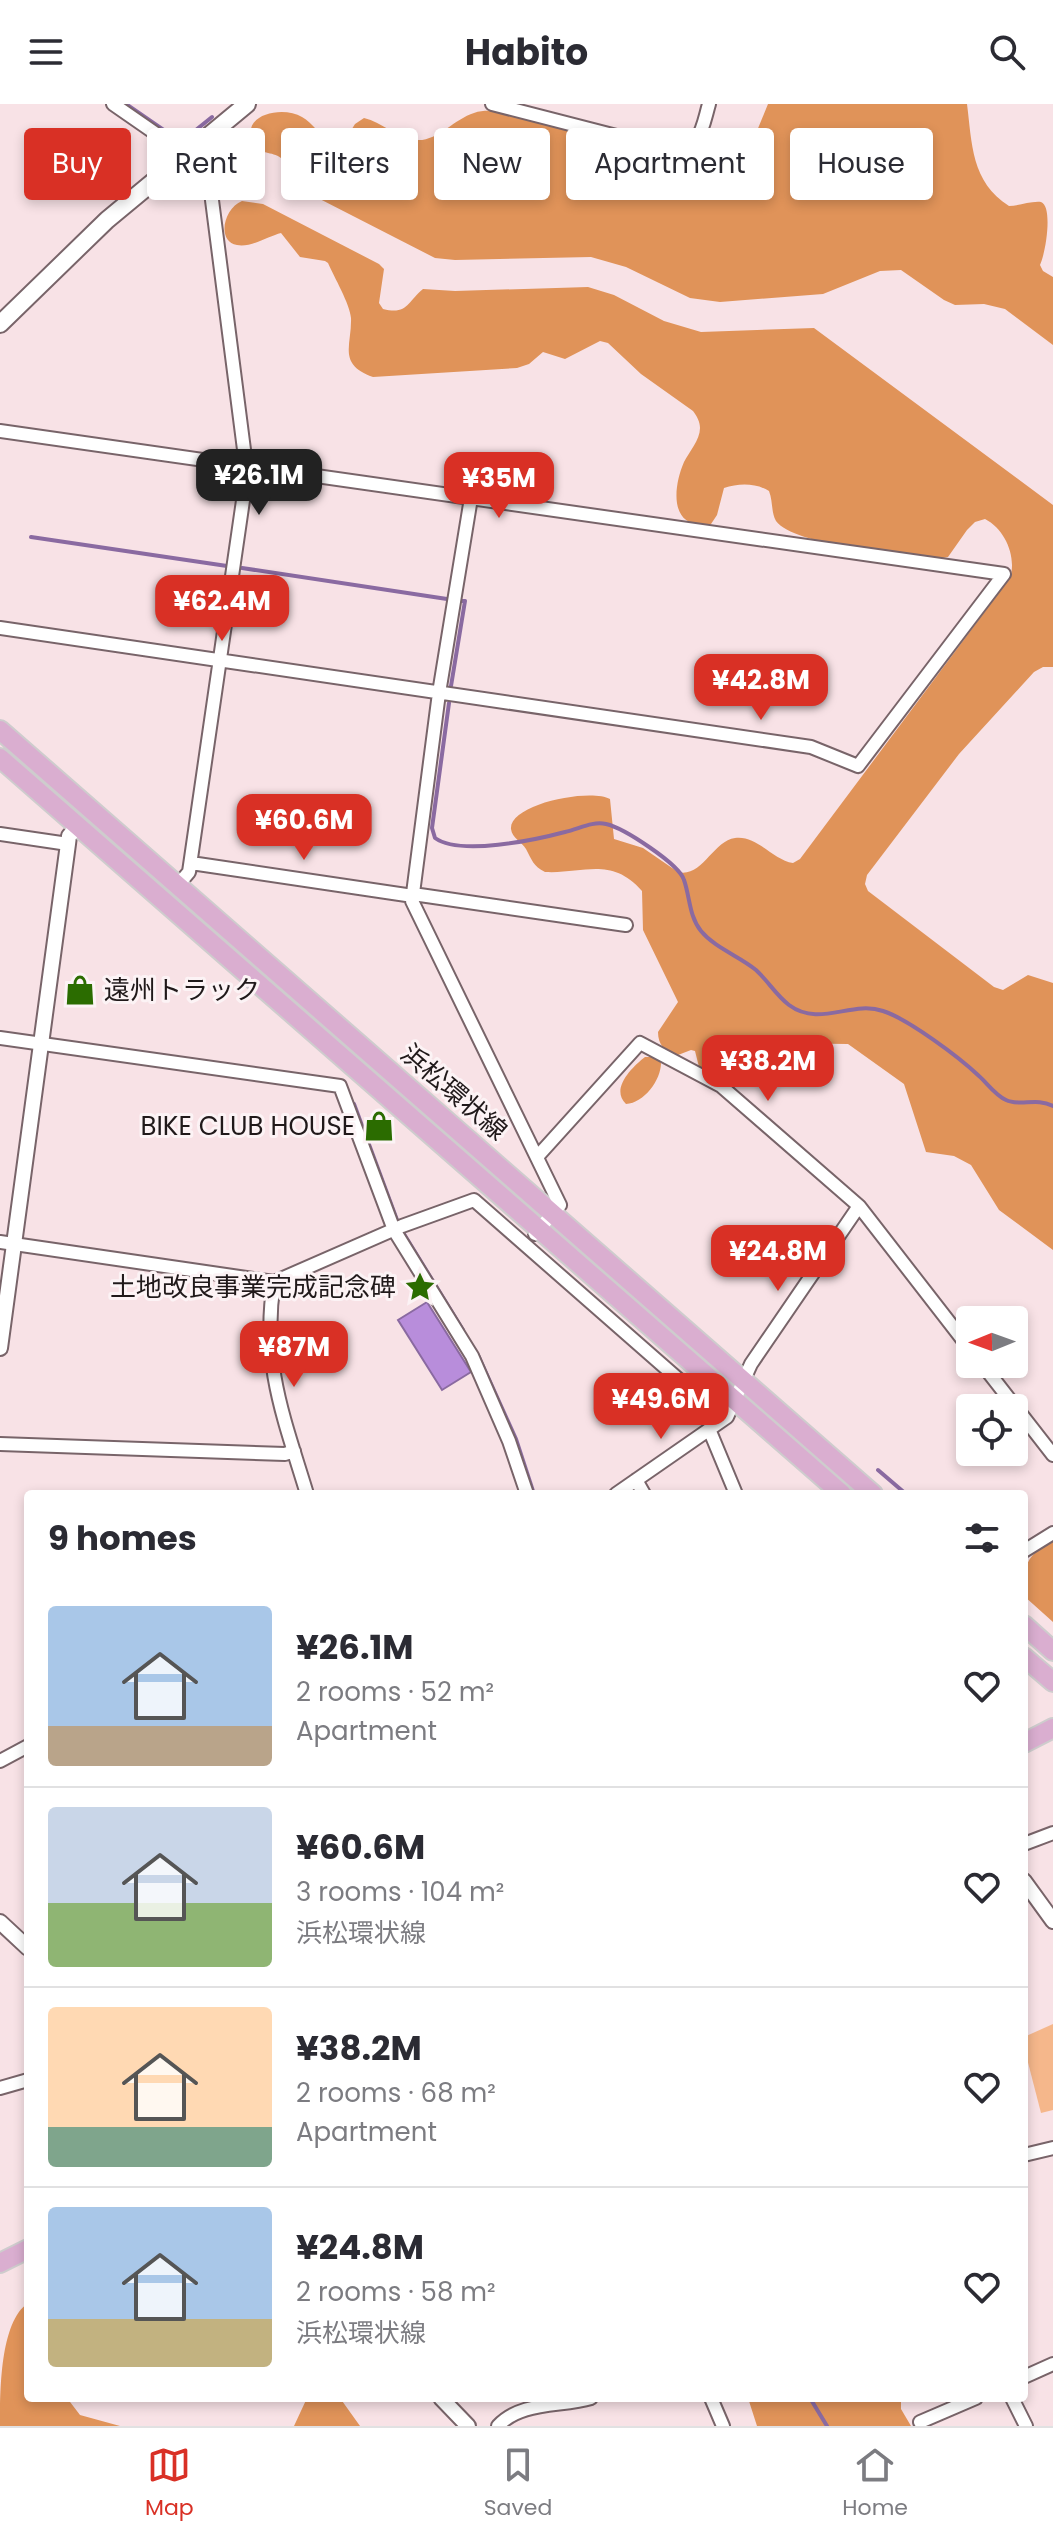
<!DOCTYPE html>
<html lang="en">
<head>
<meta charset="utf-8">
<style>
  :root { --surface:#fff; --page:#f2f2f3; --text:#2b2b33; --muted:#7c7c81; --line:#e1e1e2; --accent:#d93025 }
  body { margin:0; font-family:Poppins,"Noto Sans JP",sans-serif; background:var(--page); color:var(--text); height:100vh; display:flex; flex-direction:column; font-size:30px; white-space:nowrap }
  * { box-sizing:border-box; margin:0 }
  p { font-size:26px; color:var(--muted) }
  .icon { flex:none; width:44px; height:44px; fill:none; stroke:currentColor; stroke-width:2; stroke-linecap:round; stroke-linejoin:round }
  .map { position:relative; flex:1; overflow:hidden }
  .details { position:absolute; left:24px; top:1386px; width:1004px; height:912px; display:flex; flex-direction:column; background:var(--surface); border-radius:8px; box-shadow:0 4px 12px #0003 }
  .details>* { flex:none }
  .banner { position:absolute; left:24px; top:24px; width:1006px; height:72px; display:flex; gap:16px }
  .needle { width:52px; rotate:269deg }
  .tools { position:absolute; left:956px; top:1202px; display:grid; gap:16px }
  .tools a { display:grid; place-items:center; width:72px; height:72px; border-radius:8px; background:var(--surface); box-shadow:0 4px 12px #0003; font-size:40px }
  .price { position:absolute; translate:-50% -68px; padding:0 18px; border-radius:16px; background:var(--accent); color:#fff; font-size:26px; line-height:52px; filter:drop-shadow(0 2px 4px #0008) }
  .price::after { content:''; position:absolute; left:50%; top:48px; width:24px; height:18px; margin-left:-12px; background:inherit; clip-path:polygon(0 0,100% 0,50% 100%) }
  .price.selected { background:#222; color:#fff }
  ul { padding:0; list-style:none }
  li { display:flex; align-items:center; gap:24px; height:200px; padding:0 24px }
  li+li { border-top:2px solid var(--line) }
  li span { display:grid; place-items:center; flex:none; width:224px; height:160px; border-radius:8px; color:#555 }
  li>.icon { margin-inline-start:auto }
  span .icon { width:96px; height:96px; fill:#fffc; stroke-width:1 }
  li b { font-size:34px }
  h2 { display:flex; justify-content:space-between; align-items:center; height:96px; padding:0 24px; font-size:34px }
  .chip { padding:0 28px; border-radius:8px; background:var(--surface); box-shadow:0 4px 12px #0003; font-size:28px; line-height:72px }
  .chip.selected { background:var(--accent); color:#fff }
  header { display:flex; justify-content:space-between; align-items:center; height:104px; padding:0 24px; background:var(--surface); font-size:36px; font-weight:700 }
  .menu { display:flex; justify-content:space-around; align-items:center; height:112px; border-top:2px solid var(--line); background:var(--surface); font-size:22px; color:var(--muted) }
  .menu a { display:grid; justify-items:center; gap:4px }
  .menu .selected { color:var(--accent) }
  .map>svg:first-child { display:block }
</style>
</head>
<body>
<header><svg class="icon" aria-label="menu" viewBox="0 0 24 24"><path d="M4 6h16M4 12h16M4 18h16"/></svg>Habito<svg class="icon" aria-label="search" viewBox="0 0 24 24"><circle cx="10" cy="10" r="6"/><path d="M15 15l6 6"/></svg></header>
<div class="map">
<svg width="1053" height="2322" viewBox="0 0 1053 2322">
  <rect width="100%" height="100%" fill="#f8e2e6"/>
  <path fill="#f5b78b" d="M1053 1920V2006L1041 2009 1024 1943V1933Z"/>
  <path fill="#e09359" d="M768 0H967C972 39 971 78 1009 102 1019 102 1030 97 1041 98 1053 102 1046 148 1040 161L1043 167 1053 173V241L1005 205 984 200 955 201 944 196 901 166 880 167 823 190 720 198 690 194 626 163 591 153 455 156 435 154 312 91C306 86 299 81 295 74 290 67 288 59 281 54 272 47 260 51 254 40 238 11 282 1 302 13 313 19 319 31 330 37L345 36 355 20 364 14C382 18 398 35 416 36 437 38 454 15 474 9 482 6 490 7 499 7L671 51 735 62 743 61Z
    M242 97 263 100 379 160 384 165 379 199 383 205C408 211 407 198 423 185L455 187 588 183 614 191 664 217 701 228 814 224 1053 401V563H1043L1034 568 959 650 867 771 865 780 868 787 994 883 1003 886 1028 871 1053 879V1146L999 1106 971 1061 954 1052 926 1048 904 980 848 940 751 939 723 975 699 963 695 947 691 946 678 951C665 948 658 941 658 928L678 898 643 826 642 787C611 752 584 770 545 768 533 762 532 756 526 745 522 738 512 734 511 725 509 700 590 684 610 695L614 735 643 744 678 768C702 774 713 737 735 734 757 731 773 756 793 759L800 755 1010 474C1017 453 1005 425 985 415L975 418 967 426 948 453 937 455C904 450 794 442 776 417 771 408 773 397 769 387 756 379 739 379 724 384L717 411 711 420C670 427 672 386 684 358 689 348 700 336 700 324 700 318 697 312 693 307L641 270 608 239 600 237 565 255 543 248 529 260 517 264 373 273C337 260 352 241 351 214 350 200 334 173 328 159L325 157 300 153 281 129C269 132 250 144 237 141 216 137 224 104 242 97Z
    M645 953H655L661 959C661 976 644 999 626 1000 610 985 632 963 645 953Z
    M1053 1436V1518L1024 1492C1024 1460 1025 1453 1053 1436Z
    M28 2199V2294H67L80 2311 120 2322H0C0 2287 0 2218 28 2199Z
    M307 2294H340L360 2322H294Z
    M748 2294H901V2305L911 2322H757Z"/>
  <path fill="#b88ddb" stroke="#8a6aa1" stroke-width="2" d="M427 1198 471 1268 442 1286 398 1216Z"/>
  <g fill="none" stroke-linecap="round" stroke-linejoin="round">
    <path stroke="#8a6aa1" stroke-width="4" d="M126 0 181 38 212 13
      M31 433 227 462
      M242 464 447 495
      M451 582 465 497H462
      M449 599 432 724 435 734C460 752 535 736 565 728 579 725 592 717 606 720 624 724 679 760 684 776 690 793 689 812 701 827 715 844 739 852 756 866 768 877 776 891 789 901 820 924 851 896 883 907 908 915 959 953 979 972 987 979 995 991 1006 996 1020 1003 1036 993 1053 1002
      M354 1000 397 1116
      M404 1130 463 1226
      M478 1251 516 1335 534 1390
      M878 1366 906 1390
      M810 2294 827 2322"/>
    <g stroke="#786469" stroke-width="16">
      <path id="minor" d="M113 0 175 43 183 52
        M492 0 671 46C701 46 702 24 709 0
        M0 327 1004 470 858 662 811 643 0 524
        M471 394 439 589 412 797 560 1101 535 1130
        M0 730 68 740
        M191 759 413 792
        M178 781 189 768 247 369 208 65 191 45
        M413 790 626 821
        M0 934 340 982 394 1126 472 1252 509 1337 527 1390
        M537 1053 640 939 721 982 859 1102 970 1245
        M0 1138 274 1178 402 1122 474 1096 717 1309 722 1316
        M274 1178C261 1259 284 1314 307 1390
        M982 1260 1053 1351
        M709 1325 736 1390
        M0 1340 285 1350 294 1347
        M636 1376 644 1390
        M616 1390 727 1313 751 1260 859 1102
        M1024 1447 1053 1429
        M0 1657 28 1642
        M1024 1740 1053 1729
        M0 1984 28 1976
        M1024 2051 1053 2044
        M1024 2273 1053 2260
        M711 2294 723 2322
        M1012 2294 1026 2322
        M920 2318 976 2294
        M498 2322C521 2297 561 2303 591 2294"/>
    </g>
    <g stroke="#786469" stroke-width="18">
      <path id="tertiary" d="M0 1244 68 740 69 732 78 722
        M1024 1777 1053 1817
        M0 1818 28 1844
        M441 2294 468 2322"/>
    </g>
    <g stroke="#786469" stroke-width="20">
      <path id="secondary" d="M0 220 107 116 247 0"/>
    </g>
    <g stroke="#cecccd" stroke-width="22">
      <path id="primary" d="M0 626 873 1390
        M0 654 842 1390
        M1024 1521 1053 1547
        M1024 1553 1053 1578
        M1024 1639 1053 1624
        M0 2159 28 2145"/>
    </g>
    <use href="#minor" stroke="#fff" stroke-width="12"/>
    <use href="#tertiary" stroke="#fff" stroke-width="14"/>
    <use href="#secondary" stroke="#fff" stroke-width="16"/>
    <use href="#primary" stroke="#daaed0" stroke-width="18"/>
  </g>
  <defs>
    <g id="shop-bare" transform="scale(2.4)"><path d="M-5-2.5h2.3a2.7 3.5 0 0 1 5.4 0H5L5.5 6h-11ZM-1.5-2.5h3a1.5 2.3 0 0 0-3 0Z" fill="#2b6c00" stroke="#fcf3f5" stroke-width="2.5" paint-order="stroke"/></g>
    <g id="sight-bare" transform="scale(2.4)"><path d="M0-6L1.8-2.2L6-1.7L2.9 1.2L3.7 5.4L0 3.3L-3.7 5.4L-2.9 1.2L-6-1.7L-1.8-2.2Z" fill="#2b6c00" stroke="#fcf3f5" stroke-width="2.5" paint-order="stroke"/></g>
  </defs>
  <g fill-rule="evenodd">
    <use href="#shop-bare" x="80" y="886"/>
    <use href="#shop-bare" x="379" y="1022"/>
    <use href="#sight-bare" x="420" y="1183"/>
  </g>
  <g text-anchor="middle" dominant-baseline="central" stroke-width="6" stroke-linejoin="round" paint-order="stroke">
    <g font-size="26" fill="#20191a" stroke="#fcf3f5" text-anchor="end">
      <text x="104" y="886" text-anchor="start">遠州トラック</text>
      <text x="355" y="1022">BIKE CLUB HOUSE</text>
      <text x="396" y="1183">土地改良事業完成記念碑</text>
    </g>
    <g font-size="26" fill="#20191a" stroke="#fcf3f5">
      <text transform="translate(454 988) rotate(41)">浜松環状線</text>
    </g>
  </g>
</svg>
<div class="tools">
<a><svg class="needle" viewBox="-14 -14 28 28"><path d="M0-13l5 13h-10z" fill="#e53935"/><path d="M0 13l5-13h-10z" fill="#7c7c81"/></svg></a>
<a><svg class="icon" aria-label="locate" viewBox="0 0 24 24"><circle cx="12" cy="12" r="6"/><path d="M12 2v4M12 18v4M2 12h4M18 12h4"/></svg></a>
</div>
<b class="price selected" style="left:259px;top:413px">¥26.1M</b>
<b class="price" style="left:499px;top:416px">¥35M</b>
<b class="price" style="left:222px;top:539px">¥62.4M</b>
<b class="price" style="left:761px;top:618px">¥42.8M</b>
<b class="price" style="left:304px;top:758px">¥60.6M</b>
<b class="price" style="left:768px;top:999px">¥38.2M</b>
<b class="price" style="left:778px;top:1189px">¥24.8M</b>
<b class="price" style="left:294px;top:1285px">¥87M</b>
<b class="price" style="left:661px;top:1337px">¥49.6M</b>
<div class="banner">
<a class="chip selected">Buy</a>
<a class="chip">Rent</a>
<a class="chip">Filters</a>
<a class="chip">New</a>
<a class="chip">Apartment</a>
<a class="chip">House</a>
</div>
<section class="details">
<h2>9 homes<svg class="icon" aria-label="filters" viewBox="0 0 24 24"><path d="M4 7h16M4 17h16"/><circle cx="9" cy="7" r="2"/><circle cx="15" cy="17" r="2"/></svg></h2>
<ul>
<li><span style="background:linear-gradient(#a9c7e8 75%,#b9a48a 0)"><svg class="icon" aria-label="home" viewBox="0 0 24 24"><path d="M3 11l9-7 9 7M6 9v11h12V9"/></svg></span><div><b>¥26.1M</b><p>2 rooms · 52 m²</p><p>Apartment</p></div><svg class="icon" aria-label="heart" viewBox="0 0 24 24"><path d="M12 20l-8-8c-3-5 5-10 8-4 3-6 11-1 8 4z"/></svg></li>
<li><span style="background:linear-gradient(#c9d6e8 60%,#8fb573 0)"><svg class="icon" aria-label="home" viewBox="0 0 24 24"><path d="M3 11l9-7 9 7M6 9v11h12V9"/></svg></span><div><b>¥60.6M</b><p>3 rooms · 104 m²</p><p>浜松環状線</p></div><svg class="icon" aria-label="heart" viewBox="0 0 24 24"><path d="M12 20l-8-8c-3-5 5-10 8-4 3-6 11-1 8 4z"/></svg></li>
<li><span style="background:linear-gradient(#ffd9b3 75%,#7fa58c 0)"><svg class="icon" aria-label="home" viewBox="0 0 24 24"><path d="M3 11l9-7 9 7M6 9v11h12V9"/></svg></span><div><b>¥38.2M</b><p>2 rooms · 68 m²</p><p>Apartment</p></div><svg class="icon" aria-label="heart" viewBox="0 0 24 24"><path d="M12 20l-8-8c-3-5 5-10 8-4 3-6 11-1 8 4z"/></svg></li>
<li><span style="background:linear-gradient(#a9c7e8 70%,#c2b280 0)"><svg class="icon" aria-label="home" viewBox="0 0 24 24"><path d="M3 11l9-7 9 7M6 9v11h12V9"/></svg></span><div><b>¥24.8M</b><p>2 rooms · 58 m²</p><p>浜松環状線</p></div><svg class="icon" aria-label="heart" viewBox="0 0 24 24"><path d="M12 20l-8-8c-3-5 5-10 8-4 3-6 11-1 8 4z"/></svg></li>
</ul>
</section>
</div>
<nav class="menu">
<a class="selected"><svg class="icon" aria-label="map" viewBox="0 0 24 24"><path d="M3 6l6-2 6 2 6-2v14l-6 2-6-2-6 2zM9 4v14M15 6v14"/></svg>Map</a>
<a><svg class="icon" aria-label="saved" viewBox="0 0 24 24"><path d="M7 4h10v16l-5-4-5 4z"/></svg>Saved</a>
<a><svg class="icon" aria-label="home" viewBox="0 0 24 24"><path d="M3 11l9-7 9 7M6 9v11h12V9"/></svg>Home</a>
</nav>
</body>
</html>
